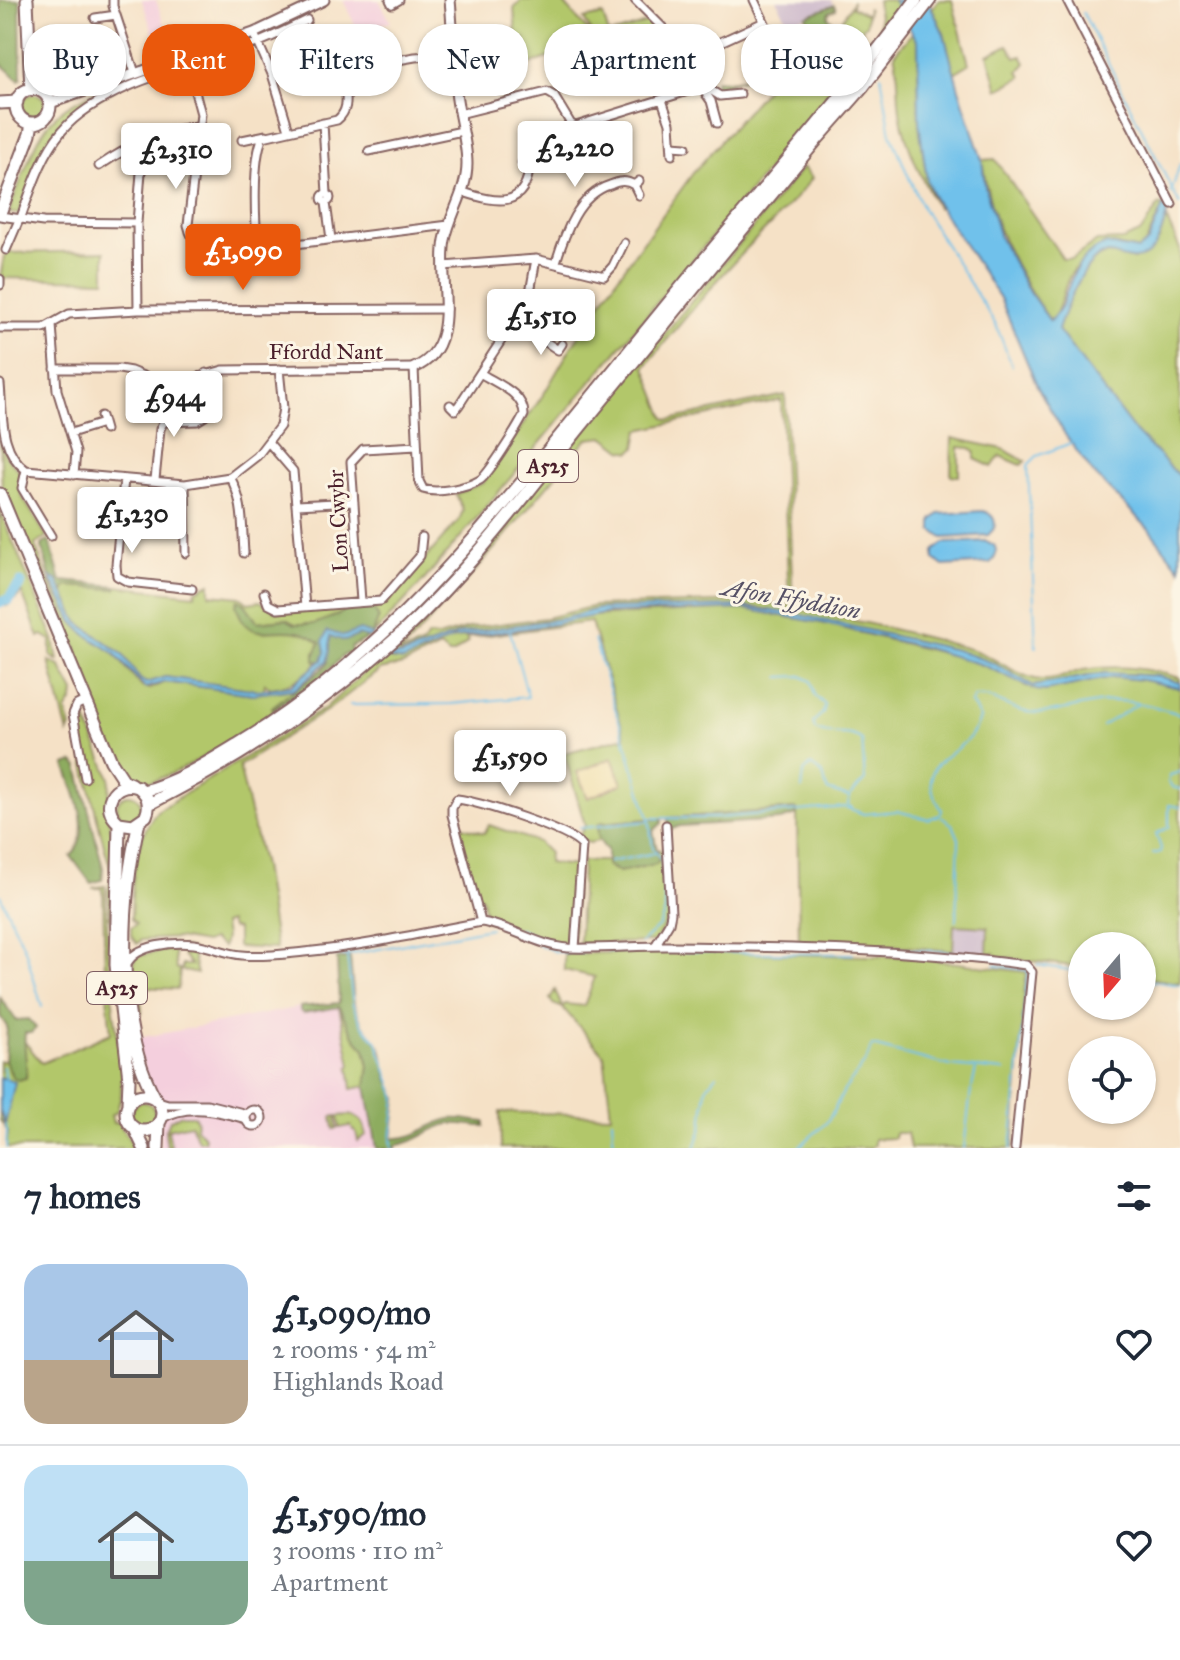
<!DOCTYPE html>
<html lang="en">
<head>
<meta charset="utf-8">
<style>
  :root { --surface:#fff; --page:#f2f2f3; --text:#1f2937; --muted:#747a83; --line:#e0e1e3; --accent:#ea580c }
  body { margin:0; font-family:"IM FELL Great Primer",serif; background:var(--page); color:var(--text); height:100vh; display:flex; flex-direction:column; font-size:30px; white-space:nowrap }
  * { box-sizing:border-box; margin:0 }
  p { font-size:26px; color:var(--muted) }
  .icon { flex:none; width:44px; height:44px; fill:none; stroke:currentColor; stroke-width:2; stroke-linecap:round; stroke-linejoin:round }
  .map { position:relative; height:1148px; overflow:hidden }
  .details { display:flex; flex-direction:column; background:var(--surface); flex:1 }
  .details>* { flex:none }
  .guide { position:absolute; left:24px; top:24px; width:1132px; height:72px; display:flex; gap:16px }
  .needle { width:52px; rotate:199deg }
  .buttons { position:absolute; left:1068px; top:932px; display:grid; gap:16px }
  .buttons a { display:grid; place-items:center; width:88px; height:88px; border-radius:50%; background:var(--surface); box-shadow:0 2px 6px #0004; font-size:40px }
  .price { position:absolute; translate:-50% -68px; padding:0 18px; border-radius:8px; background:#fff; color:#222; font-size:26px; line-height:52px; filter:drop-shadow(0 2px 4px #0008) }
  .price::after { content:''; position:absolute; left:50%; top:48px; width:24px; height:18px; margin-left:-12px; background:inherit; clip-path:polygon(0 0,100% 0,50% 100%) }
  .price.selected { background:var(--accent); color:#fff }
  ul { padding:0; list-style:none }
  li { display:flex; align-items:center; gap:24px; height:200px; padding:0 24px }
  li+li { border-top:2px solid var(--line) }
  li span { display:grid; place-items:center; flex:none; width:224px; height:160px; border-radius:24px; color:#555 }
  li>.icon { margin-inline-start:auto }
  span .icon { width:96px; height:96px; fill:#fffc; stroke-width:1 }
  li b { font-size:34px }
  h2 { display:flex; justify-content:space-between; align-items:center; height:96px; padding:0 24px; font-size:34px }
  .chip { padding:0 28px; border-radius:32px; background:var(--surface); box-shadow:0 2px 6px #0004; font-size:28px; line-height:72px }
  .chip.selected { background:var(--accent); color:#fff }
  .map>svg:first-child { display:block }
</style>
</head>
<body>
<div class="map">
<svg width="1180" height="1148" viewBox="0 0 1180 1148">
  <rect width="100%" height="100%" fill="#fcf5e5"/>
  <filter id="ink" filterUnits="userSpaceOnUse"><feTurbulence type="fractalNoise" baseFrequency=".0125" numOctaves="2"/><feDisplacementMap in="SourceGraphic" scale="16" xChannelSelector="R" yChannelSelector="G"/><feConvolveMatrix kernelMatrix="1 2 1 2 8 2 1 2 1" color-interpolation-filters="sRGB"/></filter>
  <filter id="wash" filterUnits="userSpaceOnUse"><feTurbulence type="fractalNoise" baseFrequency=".006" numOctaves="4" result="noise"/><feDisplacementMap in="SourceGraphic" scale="32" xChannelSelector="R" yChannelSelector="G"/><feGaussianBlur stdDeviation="1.8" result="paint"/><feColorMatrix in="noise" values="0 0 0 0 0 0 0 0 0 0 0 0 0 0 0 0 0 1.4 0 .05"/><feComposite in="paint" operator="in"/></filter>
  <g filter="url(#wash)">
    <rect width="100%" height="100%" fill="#f5e1c6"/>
    <path fill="#f4cfdd" d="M142 0H156L174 54 161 58Z
      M343 0H379L391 22 357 29Z
      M300 1007V1011L339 1007 351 1066 352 1088 366 1086 377 1148H160L161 1107 153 1097 134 1039Z"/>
    <path fill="#d0bdcd" d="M777 0H831L834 5 788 23Z
      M954 925 989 927 987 956 953 951Z"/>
    <path fill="#b2c76b" stroke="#7e734b" stroke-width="2" fill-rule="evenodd" d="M521 0H561L595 39 584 19 603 15 609 35 649 22 691 59 586 87 561 64 559 54 459 89V68L470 65 473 74 519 61 517 48 522 61 530 59 524 38 514 41 511 35 516 34 514 9Z
      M877 0H893L900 10 881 34Z
      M938 0H952L969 64 954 73 944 34 932 8Z
      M852 3V7L867 15 868 7 866 25 862 28 863 38 868 39 869 48 546 436 425 579 373 635C377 625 378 614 371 605L386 604 459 520 463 510 456 494 483 483 545 392 570 349 618 277 693 173 779 74 816 38 840 23Z
      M913 32 918 42 919 123 927 181 938 209C923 182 909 153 902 122 896 100 901 76 894 54Z
      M1008 45 1016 58 1022 56 1026 63 1019 71 1022 77 998 89 988 55Z
      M114 85 115 88 112 91 75 112 49 138 52 140 18 214 9 213C12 200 19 186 24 172 46 117 57 106 114 85Z
      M22 106a12 12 0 1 1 24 0a12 12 0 1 1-24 0Z
      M995 159 1063 259H1072L1097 241 1123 240 1140 233 1159 205 1163 206 1144 247 1138 250 1113 244C1102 251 1084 259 1075 269 1062 283 1064 305 1051 322 1015 272 989 221 982 160Z
      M803 167 812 178C792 205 768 226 745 250 710 288 677 327 645 367L665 418 669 420 785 395 793 608C854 620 914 633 973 650 995 657 1013 674 1035 679 1051 683 1067 674 1083 670 1114 664 1150 668 1180 678V683L1158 676 1105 673 1034 686 977 657 761 608 738 606 598 609 566 618 458 634 401 656 390 655 387 658 393 660 450 639 555 624 587 616 744 609 822 623 958 657 999 671 1026 686 1045 691 1112 677 1143 680 1180 688V983L1142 977V946H1082V967L998 957 994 953 987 956 988 927 954 925 953 951 888 945 799 944 797 809 599 823V841L589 843 579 837 585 825 564 753 625 737 591 622 466 638 468 642 453 654H448L440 647 403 665 380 670 329 709 239 766 263 866 276 949 237 947V929L231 928 229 922 223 924 225 937 223 947 212 940 205 943 177 938 141 940 137 944 131 936V928L136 924 131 919C132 883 133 841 157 811L325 708 422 620 583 432ZM781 400 789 607 745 601 595 606 546 618 469 628 438 637 428 636 423 644 399 654 476 570 587 439 605 437 622 450 631 452 636 447 639 430Z
      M1166 218 1180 249V477L1133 429 1058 330C1064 311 1083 261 1103 255 1112 252 1125 258 1134 260L1159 240Z
      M105 251V280L0 278 4 256 8 253Z
      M201 379 203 380 202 415 197 418 169 419C172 401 183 386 201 379Z
      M0 435 6 457 20 472 21 495 47 537 35 545 74 652 77 673 2 489Z
      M952 438 1003 449 1025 461 1021 465 1000 456 992 467 975 459V452L970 448 959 447V476H951Z
      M0 511 54 639 58 661 51 656V640L42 635 39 637 22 593 7 606H0V603L9 601 22 588 20 582 8 598 0 601Z
      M50 580 56 586 73 622 85 634 114 653 142 687 150 689 165 682 253 694 295 689 273 709 282 705C258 721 153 800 129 779 110 761 92 704 80 678L88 675 86 672 81 673 77 649Z
      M210 583V594L240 597 248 603 260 601 278 612 350 607C333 620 305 633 286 619L257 622 249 610H239L243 622 262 632 283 629 306 632 320 643C324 669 292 686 270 688L265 683 264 690H257L165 677 146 683 140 679 122 654 78 622 63 593 67 586 115 589 116 586 195 595 196 590Z
      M49 661 60 666 74 692 73 700 66 711 71 727 68 734Z
      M79 710H82L110 778 108 818 115 844 111 924 108 891 112 873C104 848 73 729 79 710Z
      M117 807a12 12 0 1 1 24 0a12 12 0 1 1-24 0Z
      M457 825 484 833 489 825 538 842 549 853 548 863 576 866 573 944C542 943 516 924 486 921L482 898 478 897 474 889Z
      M657 849 666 852 669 918 655 942 579 944 582 861H608L612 869C628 874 644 867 659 859Z
      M105 886 111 988 122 1072 121 1095 117 1112 111 1115 113 1123 118 1122 135 1148H6L8 1132 0 1120V1061H5L13 1076 24 1041 42 1063 111 1033 105 975 103 895 101 888H92Z
      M182 947 191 949 197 974 180 970 178 989 140 987 142 1013 134 1014 131 972 137 956 176 948 177 952H174L176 969H182V965H191L183 956Z
      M670 951 911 957 1026 972 1013 1148H910L907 1133H895L894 1138 874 1139V1145L869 1148H501L500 1112 611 1115 604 1055 563 1008 553 1004 550 999 555 990 562 1007 565 1004 584 1006 595 977 564 970V954Z
      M339 1007 355 1038 365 1049 369 1066 366 1086 352 1089 349 1067 351 1065Z
      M131 1114a12 12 0 1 1 24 0a12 12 0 1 1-24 0Z
      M194 1115 197 1121 196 1128 205 1138 204 1141H198L191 1124 168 1129 171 1146 167 1147 165 1132 170 1120 181 1115Z
      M351 1115C362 1119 365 1124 366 1135L358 1141 356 1132 350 1126 334 1129 332 1117 336 1116 337 1128 340 1127 338 1116Z"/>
    <path fill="#8dac5f" stroke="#6c6645" stroke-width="2" d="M0 0H20L21 78 19 80 0 63Z
      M834 5 836 9 829 12 828 17 833 22H839L837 26 816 38 779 74 764 72 715 88V80C719 80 723 81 727 81 756 80 793 52 815 36L806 16Z
      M49 540 61 581 116 586V589L67 586 63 593 57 580 50 577 42 547V545Z
      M238 600 245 604 257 622 286 619 295 624H314L338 615 350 607 371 605 379 618 371 637 351 647V652L344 655 316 682 273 709 272 707C284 697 323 672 328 662L315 661V653L320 643C292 618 260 643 244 623 240 618 239 611 236 606Z
      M74 762 78 767 103 868 102 880 91 883 71 856C94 833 75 792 65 765Z
      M797 809V815L780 820 680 826 669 830 668 818Z
      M661 818 662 823 653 831 659 860 656 864 619 872 607 866V850C598 841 596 836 599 823Z
      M350 957 354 1005 361 1022 381 1048 388 1078 397 1098 392 1138C415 1140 426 1126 446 1120 458 1116 472 1122 485 1122V1126C472 1127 458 1121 445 1125 427 1130 416 1143 396 1145V1148H377L366 1086 369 1066 365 1049 355 1038 339 1007 304 1013 300 1011V1007L339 1003 337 959Z
      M0 997 16 1020 29 1019 36 1028 31 1033H25C23 1049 28 1063 26 1078L18 1080 12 1076 5 1061 7 1027 0 1016Z"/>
    <path fill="#eeda9e" stroke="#9c7c64" stroke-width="2" d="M612 758 622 784 588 798 577 772Z"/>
    <path fill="#70c1eb" stroke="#5d708b" stroke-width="2" d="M893 0H928L944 34 959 89 982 160 985 186 1000 238 1026 287 1050 321C1054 316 1059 311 1062 305 1071 279 1077 254 1107 244L1138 250 1148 242 1163 206 1168 209C1162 231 1156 266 1125 258 1117 256 1109 252 1101 255 1082 264 1064 311 1058 330L1133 429 1180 477V569L1148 528 1093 473 1066 436 1038 388 1000 298 936 202 927 181 919 123 918 42Z
      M982 511C992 513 998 521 993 530L988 535 943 538 932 530V520L939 514Z
      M986 541 994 545C998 552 996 558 990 563L943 566 934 559V551L944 543Z
      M50 577 57 580 78 622 122 654 140 679 146 683 165 677 257 690 291 686 322 660 325 652 323 641 327 631 344 636 360 630 373 635 369 638 359 635 345 641 330 636V651L327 661 295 689 253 694 165 682 145 688 114 653 85 634 73 622Z
      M738 606 797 614 956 650 993 663 1034 686 1105 673 1158 676 1180 683V688L1143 680 1112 677 1045 691 1036 690 983 665 926 648 822 623 744 609 607 613 555 624 454 638 403 661 387 658 391 655 401 656 458 634 566 618 598 609Z
      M0 1077 15 1082 5 1125 0 1111Z"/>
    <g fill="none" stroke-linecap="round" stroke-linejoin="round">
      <path stroke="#70c1eb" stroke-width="2" d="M1083 13 1180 205
        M881 75 891 134 907 173 923 209 996 325 1012 366
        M1171 193 1180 164
        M594 640 649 818 653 848 662 860 665 911 659 926 641 943
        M1036 647 1028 465 1037 456 1071 443
        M780 677 801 676 811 681 815 696 825 705 823 713 813 722 815 729C831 738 848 729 862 740L865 780 849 797
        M350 705 451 704 528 697 510 631
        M1102 726 1138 704
        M1180 772 1170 775 1168 782 1172 787 1180 789
        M802 789 804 772 811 765 823 774 827 790 849 797 848 805 852 808
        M942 817 953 825 959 839 956 921
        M649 818H716L845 807 864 814 897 811 928 819 940 815 942 810C906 754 968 761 980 718L971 703 974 697C991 693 1009 710 1027 712 1054 716 1085 702 1113 701 1135 700 1159 708 1180 714
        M580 828 649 821
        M1153 854 1160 852 1161 848 1156 834 1169 827V805L1180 807
        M609 862 655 853
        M0 895 25 949 42 1007
        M518 929 553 942
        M537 944 557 952H581
        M869 948 952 952
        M607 951 853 954
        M291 957 347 955
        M995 965 1028 970 1011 1148
        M1037 965 1082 972
        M1142 980 1180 985
        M3 1067 6 1079
        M972 1087 976 1069
        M612 1120 614 1148
        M5 1125 7 1131 6 1148
        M393 1148 391 1140 396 1098 377 1042 361 1023 353 1005 347 955 490 928
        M695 1148 702 1128 706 1088 716 1075
        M798 1148 828 1121 845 1089 866 1061 872 1046 951 1066 1004 1071
        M964 1148 971 1090"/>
      <path stroke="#70c1eb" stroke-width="11" d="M0 602 8 600 21 583"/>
    </g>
  </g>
  <g filter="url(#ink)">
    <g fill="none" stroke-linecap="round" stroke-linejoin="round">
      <g stroke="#866361" stroke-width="11">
        <path id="minor" d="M113 0V6L135 73
          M390 0 392 4 399 0
          M635 0 706 71 707 77 704 91 711 101 717 123
          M754 0 772 38
          M1067 0 1172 204
          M95 18 116 15
          M256 38 272 74 289 130
          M692 55 764 22
          M188 66 201 114 188 225C192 243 204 253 223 253L449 225
          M662 100 670 123 672 155
          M459 114 547 92 554 96 571 124 576 126 704 86 720 96 740 94
          M323 123 327 194
          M242 140 266 135
          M136 145 142 160 137 223 138 310
          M673 146 686 147
          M369 151 462 131
          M522 163H550
          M99 166C129 146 164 127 200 127
          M463 192C497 203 526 210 530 163
          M322 198a4 4 0 1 1 8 0a4 4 0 1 1-8 0Z
          M639 195 634 185 639 181
          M326 203 331 239
          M0 216 43 222 137 223
          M20 220C31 190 41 156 62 131 102 83 199 64 257 43 274 36 291 28 307 20
          M258 248C255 223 252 159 263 137L337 120C352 108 344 92 345 75L352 68 415 57 455 54
          M6 250 19 220
          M556 262C565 233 578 195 610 185 619 181 626 180 634 185
          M443 266 536 259 604 276 613 266 624 243
          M0 285V279
          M514 321 558 350 562 344
          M52 325 57 390 76 452 74 475
          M0 328H44L69 314 138 310 446 309
          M55 369H119L131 371 178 390 191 379 223 370 414 368 419 481 423 489C437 494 467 488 480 480 489 474 518 427 524 415 524 393 497 384 480 373
          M0 384C3 417 0 451 26 470L22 488 51 536
          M450 405 455 410 459 405 529 298 536 259
          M101 416 105 430
          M163 422 197 421 205 416 206 373
          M71 433 103 423
          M269 443 293 471 305 607
          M26 470 185 484 230 477 257 456 280 426 283 408 279 369
          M230 477C244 501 242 526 244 553
          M124 479 116 565 117 576 128 582 192 589
          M155 480 160 429 178 390
          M185 484 186 553
          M297 505 354 502
          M264 593 268 604 278 609 381 601 420 556 422 537
          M361 601 351 462 363 449 417 446
          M85 701 77 705 73 714 85 778
          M481 922 452 815V808L457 799C479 802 570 830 582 846L575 948
          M655 946 669 923 671 913 666 825
          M127 964C136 944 175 942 194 944 211 946 226 954 242 955 263 957 284 954 304 952 364 946 422 933 481 922 511 926 538 946 568 948 601 949 634 946 666 946 787 947 906 949 1026 965L1032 972 1015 1148
          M158 1101 168 1104H207L247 1114
          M246 1118a8 8 0 1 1 16 0a8 8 0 1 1-16 0Z
          M161 1119C187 1103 218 1111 246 1119"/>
      </g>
      <g stroke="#866361" stroke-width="13">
        <path id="tertiary" d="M50 103 254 33 324 0
          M414 368C464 347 437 280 445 240 450 214 467 191 467 164 467 140 458 116 456 91 453 61 453 31 450 0"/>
      </g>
      <g stroke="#866361" stroke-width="15">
        <path id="primary" d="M27 0 31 90
          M16 106a17 17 0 1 1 34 0a17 17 0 1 1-34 0Z
          M0 103 17 102
          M0 213 30 134 32 123
          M0 494 111 761 124 781 131 784
          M143 791C178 782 210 761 240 743 365 667 450 569 542 458 589 401 636 343 683 285 761 190 843 98 916 0
          M149 804C238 759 320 706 394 640 464 577 522 499 581 426 660 329 739 233 819 137L863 87 930 0
          M139 822C120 902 115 1025 155 1098
          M119 823 133 825 146 816C151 804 148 794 138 787 113 779 99 807 119 823L116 965 129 1079 128 1103
          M126 1113a18 18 0 1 1 36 0a18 18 0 1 1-36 0Z
          M135 1129 144 1148
          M158 1148 159 1122"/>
      </g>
      <use href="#minor" stroke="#fff" stroke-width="7"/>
      <use href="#tertiary" stroke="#fff" stroke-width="9"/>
      <use href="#primary" stroke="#fff" stroke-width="11"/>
    </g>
  </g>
  <g text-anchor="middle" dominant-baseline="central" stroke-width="6" stroke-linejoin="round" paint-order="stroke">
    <g fill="#fcf5e5" stroke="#7f5f63" stroke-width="2">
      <rect x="518" y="450" width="60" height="32" rx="6"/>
      <rect x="87" y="972" width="60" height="32" rx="6"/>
    </g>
    <g font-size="20" font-weight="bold" fill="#4a1f2b">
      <text x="548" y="466">A525</text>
      <text x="117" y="988">A525</text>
    </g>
    <g font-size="22" fill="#4a1f2b" stroke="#fcf5e5">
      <text x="326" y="351">Ffordd Nant</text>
      <text transform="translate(338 521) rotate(-93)">Lon Cwybr</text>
    </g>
    <g font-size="24" font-style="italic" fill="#555065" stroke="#fcf5e5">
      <text transform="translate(791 599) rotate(10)">Afon Ffyddion</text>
    </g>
  </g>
</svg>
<div class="buttons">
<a><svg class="needle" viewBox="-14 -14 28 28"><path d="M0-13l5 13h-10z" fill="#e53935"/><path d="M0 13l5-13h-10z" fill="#747a83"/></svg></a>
<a><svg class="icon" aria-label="locate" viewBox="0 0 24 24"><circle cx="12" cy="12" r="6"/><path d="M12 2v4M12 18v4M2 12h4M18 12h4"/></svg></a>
</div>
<b class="price" style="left:575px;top:189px">£2,220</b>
<b class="price" style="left:176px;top:191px">£2,310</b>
<b class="price selected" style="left:243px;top:292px">£1,090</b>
<b class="price" style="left:541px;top:357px">£1,510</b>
<b class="price" style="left:174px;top:439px">£944</b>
<b class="price" style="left:132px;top:555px">£1,230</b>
<b class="price" style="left:510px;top:798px">£1,590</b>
<div class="guide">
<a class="chip">Buy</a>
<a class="chip selected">Rent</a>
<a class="chip">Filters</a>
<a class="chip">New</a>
<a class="chip">Apartment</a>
<a class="chip">House</a>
</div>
</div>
<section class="details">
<h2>7 homes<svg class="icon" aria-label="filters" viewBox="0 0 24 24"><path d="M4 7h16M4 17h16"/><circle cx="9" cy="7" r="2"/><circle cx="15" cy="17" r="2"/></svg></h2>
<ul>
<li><span style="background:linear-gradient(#a9c7e8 60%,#b9a48a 0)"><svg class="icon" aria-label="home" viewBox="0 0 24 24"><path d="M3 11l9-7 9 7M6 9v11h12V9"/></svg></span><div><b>£1,090/mo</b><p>2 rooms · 54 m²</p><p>Highlands Road</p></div><svg class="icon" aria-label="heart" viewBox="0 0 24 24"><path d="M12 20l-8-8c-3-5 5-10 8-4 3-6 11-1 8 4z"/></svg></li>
<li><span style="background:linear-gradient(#bfe0f5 60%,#7fa58c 0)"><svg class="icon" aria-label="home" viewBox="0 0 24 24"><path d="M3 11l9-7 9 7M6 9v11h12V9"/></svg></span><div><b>£1,590/mo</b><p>3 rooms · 110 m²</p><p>Apartment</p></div><svg class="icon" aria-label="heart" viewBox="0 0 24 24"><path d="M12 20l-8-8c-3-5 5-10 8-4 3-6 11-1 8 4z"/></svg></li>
</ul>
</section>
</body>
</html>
